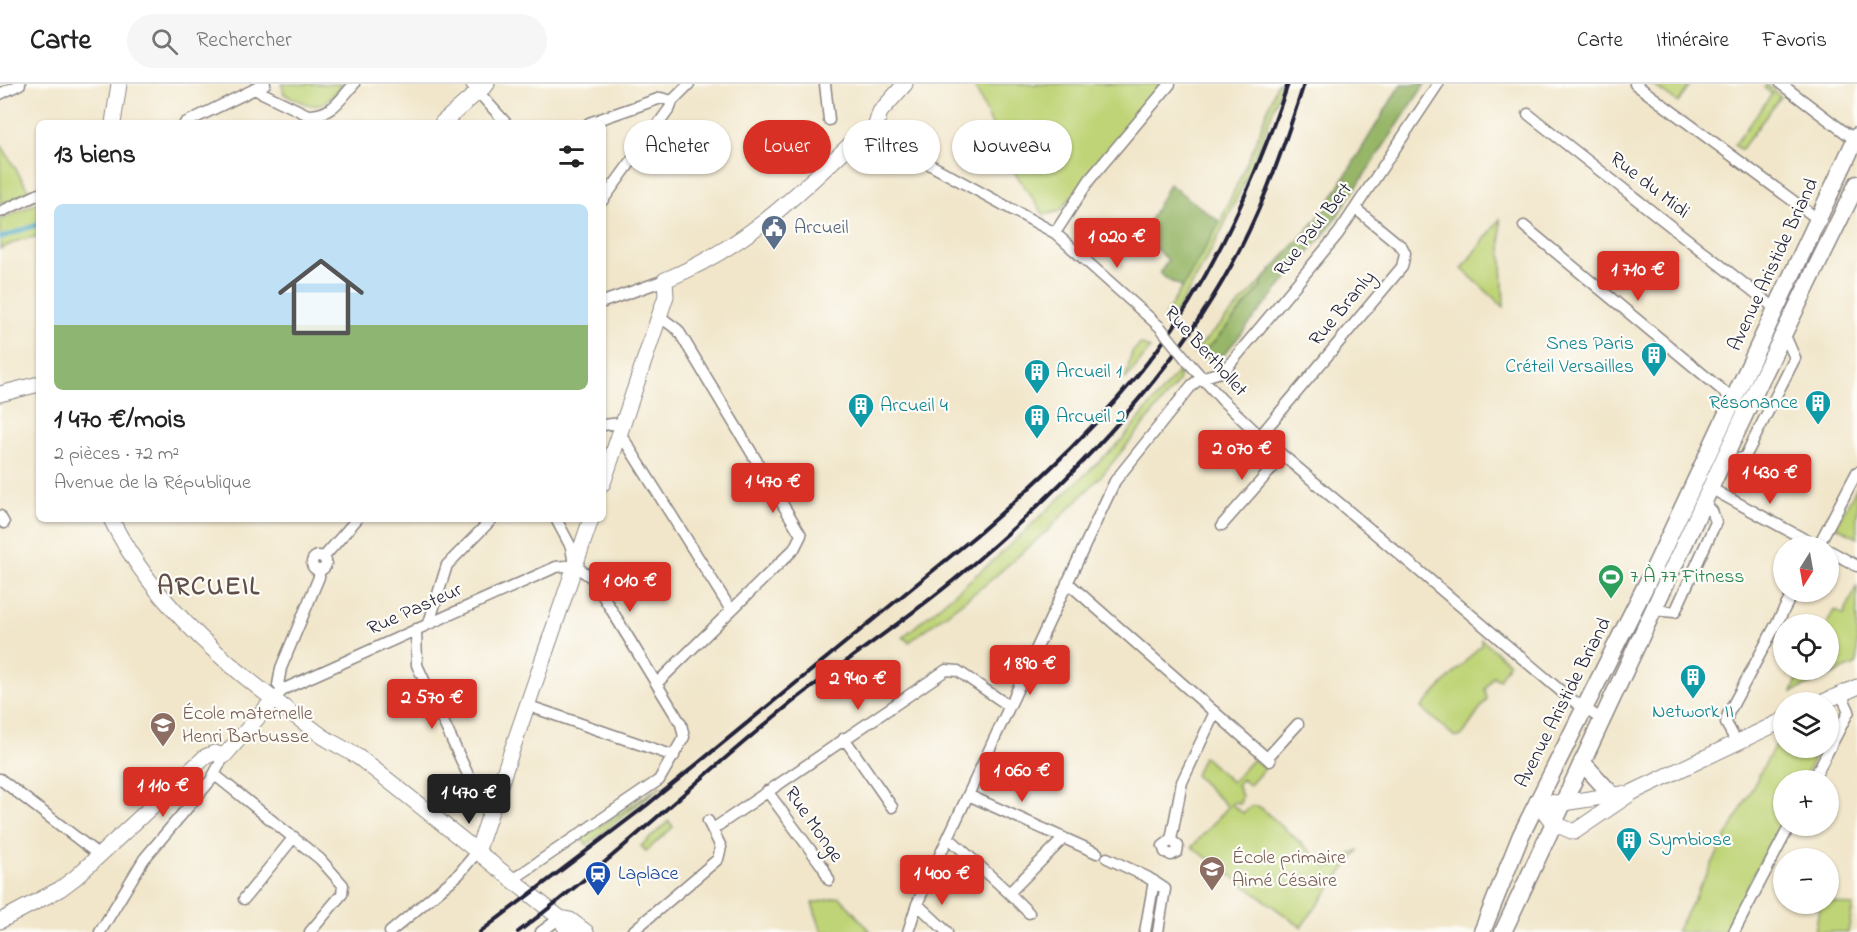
<!DOCTYPE html>
<html lang="fr">
<head>
<meta charset="utf-8">
<style>
  :root { --surface:#fff; --page:#f6f6f6; --text:#222; --muted:#767676; --line:#e0e0e0; --accent:#d93025 }
  body { margin:0; font-family:"Indie Flower",sans-serif; background:var(--page); color:var(--text); height:100vh; display:flex; flex-direction:column; font-size:22px; white-space:nowrap }
  * { box-sizing:border-box; margin:0 }
  p { font-size:20px; color:var(--muted) }
  .icon { flex:none; width:33px; height:33px; fill:none; stroke:currentColor; stroke-width:2; stroke-linecap:round; stroke-linejoin:round }
  .map { position:relative; flex:1; overflow:hidden }
  .details { position:absolute; left:36px; top:36px; width:570px; height:402px; display:flex; flex-direction:column; background:var(--surface); border-radius:9px; box-shadow:0 2px 4px #0004 }
  .details>* { flex:none }
  .top-card { position:absolute; left:624px; top:36px; width:570px; height:54px; display:flex; gap:12px }
  .needle { width:39px; rotate:191deg }
  .fabs { position:absolute; left:1773px; top:452px; display:grid; gap:12px }
  .fabs a { display:grid; place-items:center; width:66px; height:66px; border-radius:50%; background:var(--surface); box-shadow:0 2px 4px #0004; font-size:30px }
  .price { position:absolute; translate:-50% -51px; padding:0 14px; border-radius:6px; background:var(--accent); color:#fff; font-size:20px; line-height:39px; filter:drop-shadow(0 2px 3px #0008) }
  .price::after { content:''; position:absolute; left:50%; top:36px; width:18px; height:14px; margin-left:-9px; background:inherit; clip-path:polygon(0 0,100% 0,50% 100%) }
  .price.selected { background:#222; color:#fff }
  ul { padding:0; list-style:none }
  li { display:grid; align-content:center; gap:12px; height:318px; padding:0 18px }
  li span { display:grid; place-items:center; height:186px; border-radius:9px; color:#555 }
  li>.icon { margin-inline-start:auto }
  span .icon { width:108px; height:108px; fill:#fffc; stroke-width:1 }
  li b { font-size:26px }
  h2 { display:flex; justify-content:space-between; align-items:center; height:72px; padding:0 18px; font-size:26px }
  .tag { padding:0 21px; border-radius:27px; background:var(--surface); box-shadow:0 2px 4px #0004; font-size:21px; line-height:54px }
  .tag.selected { background:var(--accent); color:#fff }
  header { display:flex; align-items:center; gap:36px; box-sizing:border-box; height:84px; padding:0 30px; background:var(--surface); border-bottom:2px solid var(--line) }
  header strong { font-size:28px }
  nav { display:flex; gap:33px; margin-inline-start:auto; font-size:21px }
  .search { width:420px; height:54px; background:var(--page); display:flex; align-items:center; gap:15px; box-sizing:border-box; padding:0 21px; border-radius:33px; color:var(--muted); font-size:22px }
  .map>svg:first-child { display:block }
</style>
</head>
<body>
<header>
<strong>Carte</strong>
<div class="search"><svg class="icon" aria-label="search" viewBox="0 0 24 24"><circle cx="10" cy="10" r="6"/><path d="M15 15l6 6"/></svg>Rechercher</div>
<nav><a>Carte</a><a>Itinéraire</a><a>Favoris</a></nav>
</header>
<div class="map">
<svg width="1857" height="848" viewBox="0 0 1857 848">
  <rect width="100%" height="100%" fill="#fdfcf7"/>
  <filter id="ink" filterUnits="userSpaceOnUse"><feTurbulence type="fractalNoise" baseFrequency=".0167" numOctaves="2"/><feDisplacementMap in="SourceGraphic" scale="12" xChannelSelector="R" yChannelSelector="G"/><feConvolveMatrix kernelMatrix="1 2 1 2 8 2 1 2 1" color-interpolation-filters="sRGB"/></filter>
  <filter id="wash" filterUnits="userSpaceOnUse"><feTurbulence type="fractalNoise" baseFrequency=".008" numOctaves="4" result="noise"/><feDisplacementMap in="SourceGraphic" scale="24" xChannelSelector="R" yChannelSelector="G"/><feGaussianBlur stdDeviation="1.35" result="paint"/><feColorMatrix in="noise" values="0 0 0 0 0 0 0 0 0 0 0 0 0 0 0 0 0 1.4 0 .05"/><feComposite in="paint" operator="in"/></filter>
  <g filter="url(#wash)">
    <rect width="100%" height="100%" fill="#f1e6ca"/>
    <path fill="#bfd477" stroke="#707b59" stroke-width="1.5" d="M282 0H343C318 29 317 25 284 10Z
      M971 0H1163L1060 127 1044 131 1009 80 976 5Z
      M1277 0H1282C1254 85 1217 163 1169 239L1165 232 1220 138 1254 63Z
      M1652 0H1691L1678 19Z
      M1767 1 1780 13 1741 66 1734 61 1772 10 1764 4Z
      M0 59 29 107 0 121Z
      M39 118V152L20 156 0 165V136Z
      M1500 135 1504 223 1462 185Z
      M1262 197V202L1214 258 1198 271 1193 269Z
      M1141 260 1150 265 1125 296 1132 268Z
      M1182 283 1178 298 1154 328 1103 390 1047 447 986 500 909 558 903 553 995 475 1120 358Z
      M1857 403V454L1836 442Z
      M1857 501V580L1792 608 1798 593 1810 597 1813 592 1803 585H1828L1827 540 1834 526 1844 531Z
      M1481 555 1509 579 1499 596 1493 592 1485 605 1487 615 1464 649 1460 653 1454 652 1421 624 1481 561Z
      M1783 658 1784 663H1820L1803 696H1784L1783 734 1724 848H1676L1774 663Z
      M1203 672 1232 698 1253 675 1265 684 1249 702 1242 695 1237 701 1242 712 1240 720 1237 718 1231 720 1243 729 1252 722 1260 723 1312 769 1315 774 1328 783 1340 781 1349 771 1359 766 1301 843 1192 763 1228 723 1195 691Z
      M661 702 587 761 582 754Z
      M669 737 673 743 646 767 641 762Z
      M840 813 871 848H822L812 819Z
      M1829 817 1853 822 1848 848H1815L1820 819Z"/>
    <path fill="#97b668" stroke="#5c6c52" stroke-width="1.5" d="M1401 0H1425L1329 144 1221 274 1214 277 1198 271 1214 258 1262 202V197L1324 127Z
      M1169 100 1220 138 1183 203 1168 196 1160 189 1168 176 1142 151Z"/>
    <g fill="none" stroke-linecap="round" stroke-linejoin="round">
      <path stroke="#4ca8ca" stroke-width="4" d="M0 154 39 140"/>
    </g>
  </g>
  <g filter="url(#ink)">
    <g fill="none" stroke-linecap="round" stroke-linejoin="round">
      <g stroke="#8a8482" stroke-width="13">
        <path id="street" d="M471 0 506 39
          M825 0 829 36
          M1635 0 1819 136
          M1781 0 1855 56
          M254 5 308 31C331 32 340 16 354 0
          M0 10 20 0
          M1528 30 1776 225
          M185 39 265 0
          M589 39 661 14 672 17
          M872 49 1055 149 1160 243
          M603 116 670 24 672 17 689 0
          M0 128 39 110
          M1524 142 1734 316
          M1055 149 1090 95 1170 0
          M603 218 665 196
          M1189 279 1222 316 1260 352 1569 614 1601 635
          M603 341 622 339
          M620 349 731 526
          M1260 352 1402 183 1405 169 1402 163 1356 125
          M1721 381 1745 373 1795 274 1784 249
          M1710 404 1817 462
          M0 432 4 439
          M1222 441 1283 372
          M1818 462 1857 388
          M1828 466 1857 482
          M312 479a7 7 0 1 1 14 0a7 7 0 1 1-14 0Z
          M323 474 357 435
          M1067 498 1270 677
          M1652 526 1675 528 1716 438 1712 427 1703 419
          M429 539 447 481 492 435
          M416 545 417 581 476 708 480 715 492 721
          M657 599 794 465 801 451 678 246 659 232
          M284 605 278 601 281 584 319 493V486
          M274 615 284 605 556 483 574 481
          M526 621 674 672
          M844 654 892 723
          M1737 659 1726 639 1728 630 1794 507
          M1267 674 1298 640
          M215 691 320 775 343 801 342 810 310 848
          M0 695 99 771
          M1813 696 1849 627 1841 610
          M767 707 823 783 829 796
          M968 711 1097 769
          M713 745 946 586 958 587 1009 622
          M949 754 1009 809 1064 754
          M1171 756 1178 762 1177 768 1171 771 1165 768 1163 762 1171 756 1182 698 1215 628
          M1107 774 1147 793 1165 805 1158 848
          M512 796 659 696 684 653 681 640 592 494 574 481 571 463 556 435
          M1009 809 1029 829
          M244 815 294 753
          M917 820 947 848
          M100 848 144 775 211 696 224 672
          M390 848 458 791 477 768
          M541 848 560 834
          M632 848 718 775 721 763 708 737
          M908 848 917 820 1115 397 1192 301 1201 294 1224 287 1338 150 1438 0
          M1145 848 1154 797
          M1734 848 1790 741"/>
      </g>
      <g stroke="#8a8482" stroke-width="17">
        <path id="secondary" d="M113 39 119 0
          M442 39 487 0
          M0 310 39 300
          M603 399 666 212 665 196C745 163 794 114 856 55L874 47 880 28 905 0
          M111 435C156 527 237 589 318 649 331 659 347 665 361 675 428 727 493 781 560 834L568 848
          M1823 618 1857 603
          M1537 718 1553 739 1574 748 1633 708 1784 636
          M1537 718 1563 719 1622 710
          M477 768 591 435
          M560 834 570 836 586 848
          M0 837 60 805 76 793 205 673 214 669 224 672 274 615"/>
      </g>
      <g stroke="#8a8482" stroke-width="19">
        <path id="primary" d="M1582 678 1612 711
          M1482 848 1521 751 1651 491 1857 52
          M1503 848 1758 302 1857 100"/>
      </g>
      <use href="#street" stroke="#fff" stroke-width="10"/>
      <use href="#secondary" stroke="#fff" stroke-width="15"/>
      <use href="#primary" stroke="#fff" stroke-width="16"/>
      <path stroke="#22223b" stroke-width="4" d="M480 848 647 721 979 449C1042 394 1104 336 1155 269 1216 188 1255 95 1288 0
        M518 848C611 778 695 697 785 624 842 578 904 538 960 491 1066 402 1177 289 1240 165 1267 112 1286 56 1304 0"/>
      <g stroke="#8a8482" stroke-width="13" stroke-linecap="butt">
        <path id="street-bridge" d="M1160 243 1189 279"/>
      </g>
      <use href="#street-bridge" stroke="#fff" stroke-width="10"/>
    </g>
  </g>
  <defs>
    <g id="civic-pin" transform="scale(1.35)"><path d="M0 17L-7.5 6A9.5 9.5 0 1 1 7.5 6Z" fill="#5c6f8a" stroke="#fdfcf7"/><path d="M-.6-6.5H3V-4.5H.6V-3L4-1V1h2V6H-6V1h2V-1L-.6-3ZM-1.2 2.5V6h2.4V2.5Z" fill="#fff"/></g>
    <g id="building-pin" transform="scale(1.35)"><path d="M0 17L-7.5 6A9.5 9.5 0 1 1 7.5 6Z" fill="#0f9aa8" stroke="#fdfcf7"/><path d="M-4-6H4V6H1V3H-1V6H-4ZM-2.5-4.3h1.7v1.8h-1.7ZM.8-4.3h1.7v1.8H.8ZM-2.5-1h1.7V.8h-1.7ZM.8-1h1.7V.8H.8Z" fill="#fff"/></g>
    <g id="stadium-pin" transform="scale(1.35)"><path d="M0 17L-7.5 6A9.5 9.5 0 1 1 7.5 6Z" fill="#2e9e5b" stroke="#fdfcf7"/><path d="M0-5a6.5 5 0 1 0 0 10a6.5 5 0 1 0 0-10ZM-3.5-1.8h7v3.6h-7Z" fill="#fff"/></g>
    <g id="school-pin" transform="scale(1.35)"><path d="M0 17L-7.5 6A9.5 9.5 0 1 1 7.5 6Z" fill="#8d6e63" stroke="#fdfcf7"/><path d="M0-5L7-2L0 1L-7-2ZM-4 1L0 2.5L4 1V4Q0 6-4 4Z" fill="#fff"/></g>
    <g id="station-pin" transform="scale(1.35)"><path d="M0 17L-7.5 6A9.5 9.5 0 1 1 7.5 6Z" fill="#1a4fb4" stroke="#fdfcf7"/><path d="M-3-6H3Q5-6 5-4V2Q5 4 3 4L4.5 6H3L1.5 4h-3L-3 6H-4.5L-3 4Q-5 4-5 2V-4Q-5-6-3-6ZM-3.5-4v3h7v-3ZM-3.5 1v1.5H-2V1ZM2 1v1.5H3.5V1Z" fill="#fff"/></g>
  </defs>
  <g fill-rule="evenodd">
    <use href="#civic-pin" x="774" y="144"/>
    <use href="#building-pin" x="1654" y="271"/>
    <use href="#building-pin" x="1037" y="288"/>
    <use href="#building-pin" x="1818" y="319"/>
    <use href="#building-pin" x="861" y="322"/>
    <use href="#building-pin" x="1037" y="333"/>
    <use href="#stadium-pin" x="1611" y="493"/>
    <use href="#building-pin" x="1693" y="593"/>
    <use href="#school-pin" x="163" y="641"/>
    <use href="#building-pin" x="1629" y="756"/>
    <use href="#school-pin" x="1212" y="785"/>
    <use href="#station-pin" x="598" y="790"/>
  </g>
  <g text-anchor="middle" dominant-baseline="central" stroke-width="4.5" stroke-linejoin="round" paint-order="stroke">
    <g font-size="20" fill="#22223b" stroke="#fdfcf7">
      <text transform="translate(1649 102) rotate(38)">Rue du Midi</text>
      <text transform="translate(1314 146) rotate(-52)">Rue Paul Bert</text>
      <text transform="translate(1774 181) rotate(-65)">Avenue Aristide Briand</text>
      <text transform="translate(1343 225) rotate(-50)">Rue Branly</text>
      <text transform="translate(1205 268) rotate(48)">Rue Berthollet</text>
      <text transform="translate(415 526) rotate(-24)">Rue Pasteur</text>
      <text transform="translate(1564 619) rotate(-63)">Avenue Aristide Briand</text>
      <text transform="translate(813 741) rotate(55)">Rue Monge</text>
    </g>
    <g font-size="20" fill="#4e5e75" stroke="#fdfcf7" text-anchor="start">
      <text x="794" y="144">Arcueil</text>
    </g>
    <g font-size="20" fill="#0d838f" stroke="#fdfcf7" text-anchor="start">
      <text x="1634" y="260" text-anchor="end">Snes Paris<tspan x="1634" dy="23">Créteil Versailles</tspan></text>
      <text x="1056" y="288">Arcueil 1</text>
      <text x="1798" y="319" text-anchor="end">Résonance</text>
      <text x="880" y="322">Arcueil 4</text>
      <text x="1056" y="333">Arcueil 2</text>
      <text x="1693" y="628" text-anchor="middle">Network II</text>
      <text x="1648" y="756">Symbiose</text>
    </g>
    <g font-size="20" fill="#27864d" stroke="#fdfcf7" text-anchor="start">
      <text x="1630" y="493">7 À 77 Fitness</text>
    </g>
    <g font-size="20" fill="#785e54" stroke="#fdfcf7" text-anchor="start">
      <text x="182" y="630">École maternelle<tspan x="182" dy="23">Henri Barbusse</tspan></text>
      <text x="1232" y="774">École primaire<tspan x="1232" dy="23">Aimé Césaire</tspan></text>
    </g>
    <g font-size="20" fill="#164399" stroke="#fdfcf7" text-anchor="start">
      <text x="618" y="790">Laplace</text>
    </g>
    <g font-size="26" font-weight="bold" letter-spacing="1.5" fill="#604f49" stroke="#fdfcf7">
      <text x="209" y="504">ARCUEIL</text>
    </g>
  </g>
</svg>
<div class="fabs">
<a><svg class="needle" viewBox="-14 -14 28 28"><path d="M0-13l5 13h-10z" fill="#e53935"/><path d="M0 13l5-13h-10z" fill="#767676"/></svg></a>
<a><svg class="icon" aria-label="locate" viewBox="0 0 24 24"><circle cx="12" cy="12" r="6"/><path d="M12 2v4M12 18v4M2 12h4M18 12h4"/></svg></a>
<a><svg class="icon" aria-label="layers" viewBox="0 0 24 24"><path d="M12 4l9 5-9 5-9-5zM3 14l9 5 9-5"/></svg></a>
<a>+</a>
<a>−</a>
</div>
<b class="price" style="left:1117px;top:185px">1 020 €</b>
<b class="price" style="left:1638px;top:218px">1 710 €</b>
<b class="price" style="left:1242px;top:397px">2 070 €</b>
<b class="price" style="left:1770px;top:421px">1 430 €</b>
<b class="price" style="left:773px;top:430px">1 470 €</b>
<b class="price" style="left:630px;top:529px">1 010 €</b>
<b class="price" style="left:1030px;top:612px">1 890 €</b>
<b class="price" style="left:858px;top:627px">2 940 €</b>
<b class="price" style="left:432px;top:646px">2 570 €</b>
<b class="price" style="left:1022px;top:719px">1 060 €</b>
<b class="price" style="left:163px;top:734px">1 110 €</b>
<b class="price selected" style="left:469px;top:741px">1 470 €</b>
<b class="price" style="left:942px;top:822px">1 400 €</b>
<div class="top-card">
<a class="tag">Acheter</a>
<a class="tag selected">Louer</a>
<a class="tag">Filtres</a>
<a class="tag">Nouveau</a>
</div>
<section class="details">
<h2>13 biens<svg class="icon" aria-label="filters" viewBox="0 0 24 24"><path d="M4 7h16M4 17h16"/><circle cx="9" cy="7" r="2"/><circle cx="15" cy="17" r="2"/></svg></h2>
<ul>
<li><span style="background:linear-gradient(#bfe0f5 65%,#8fb573 0)"><svg class="icon" aria-label="home" viewBox="0 0 24 24"><path d="M3 11l9-7 9 7M6 9v11h12V9"/></svg></span><div><b>1 470 €/mois</b><p>2 pièces · 72 m²</p><p>Avenue de la République</p></div></li>
</ul>
</section>
</div>
</body>
</html>
